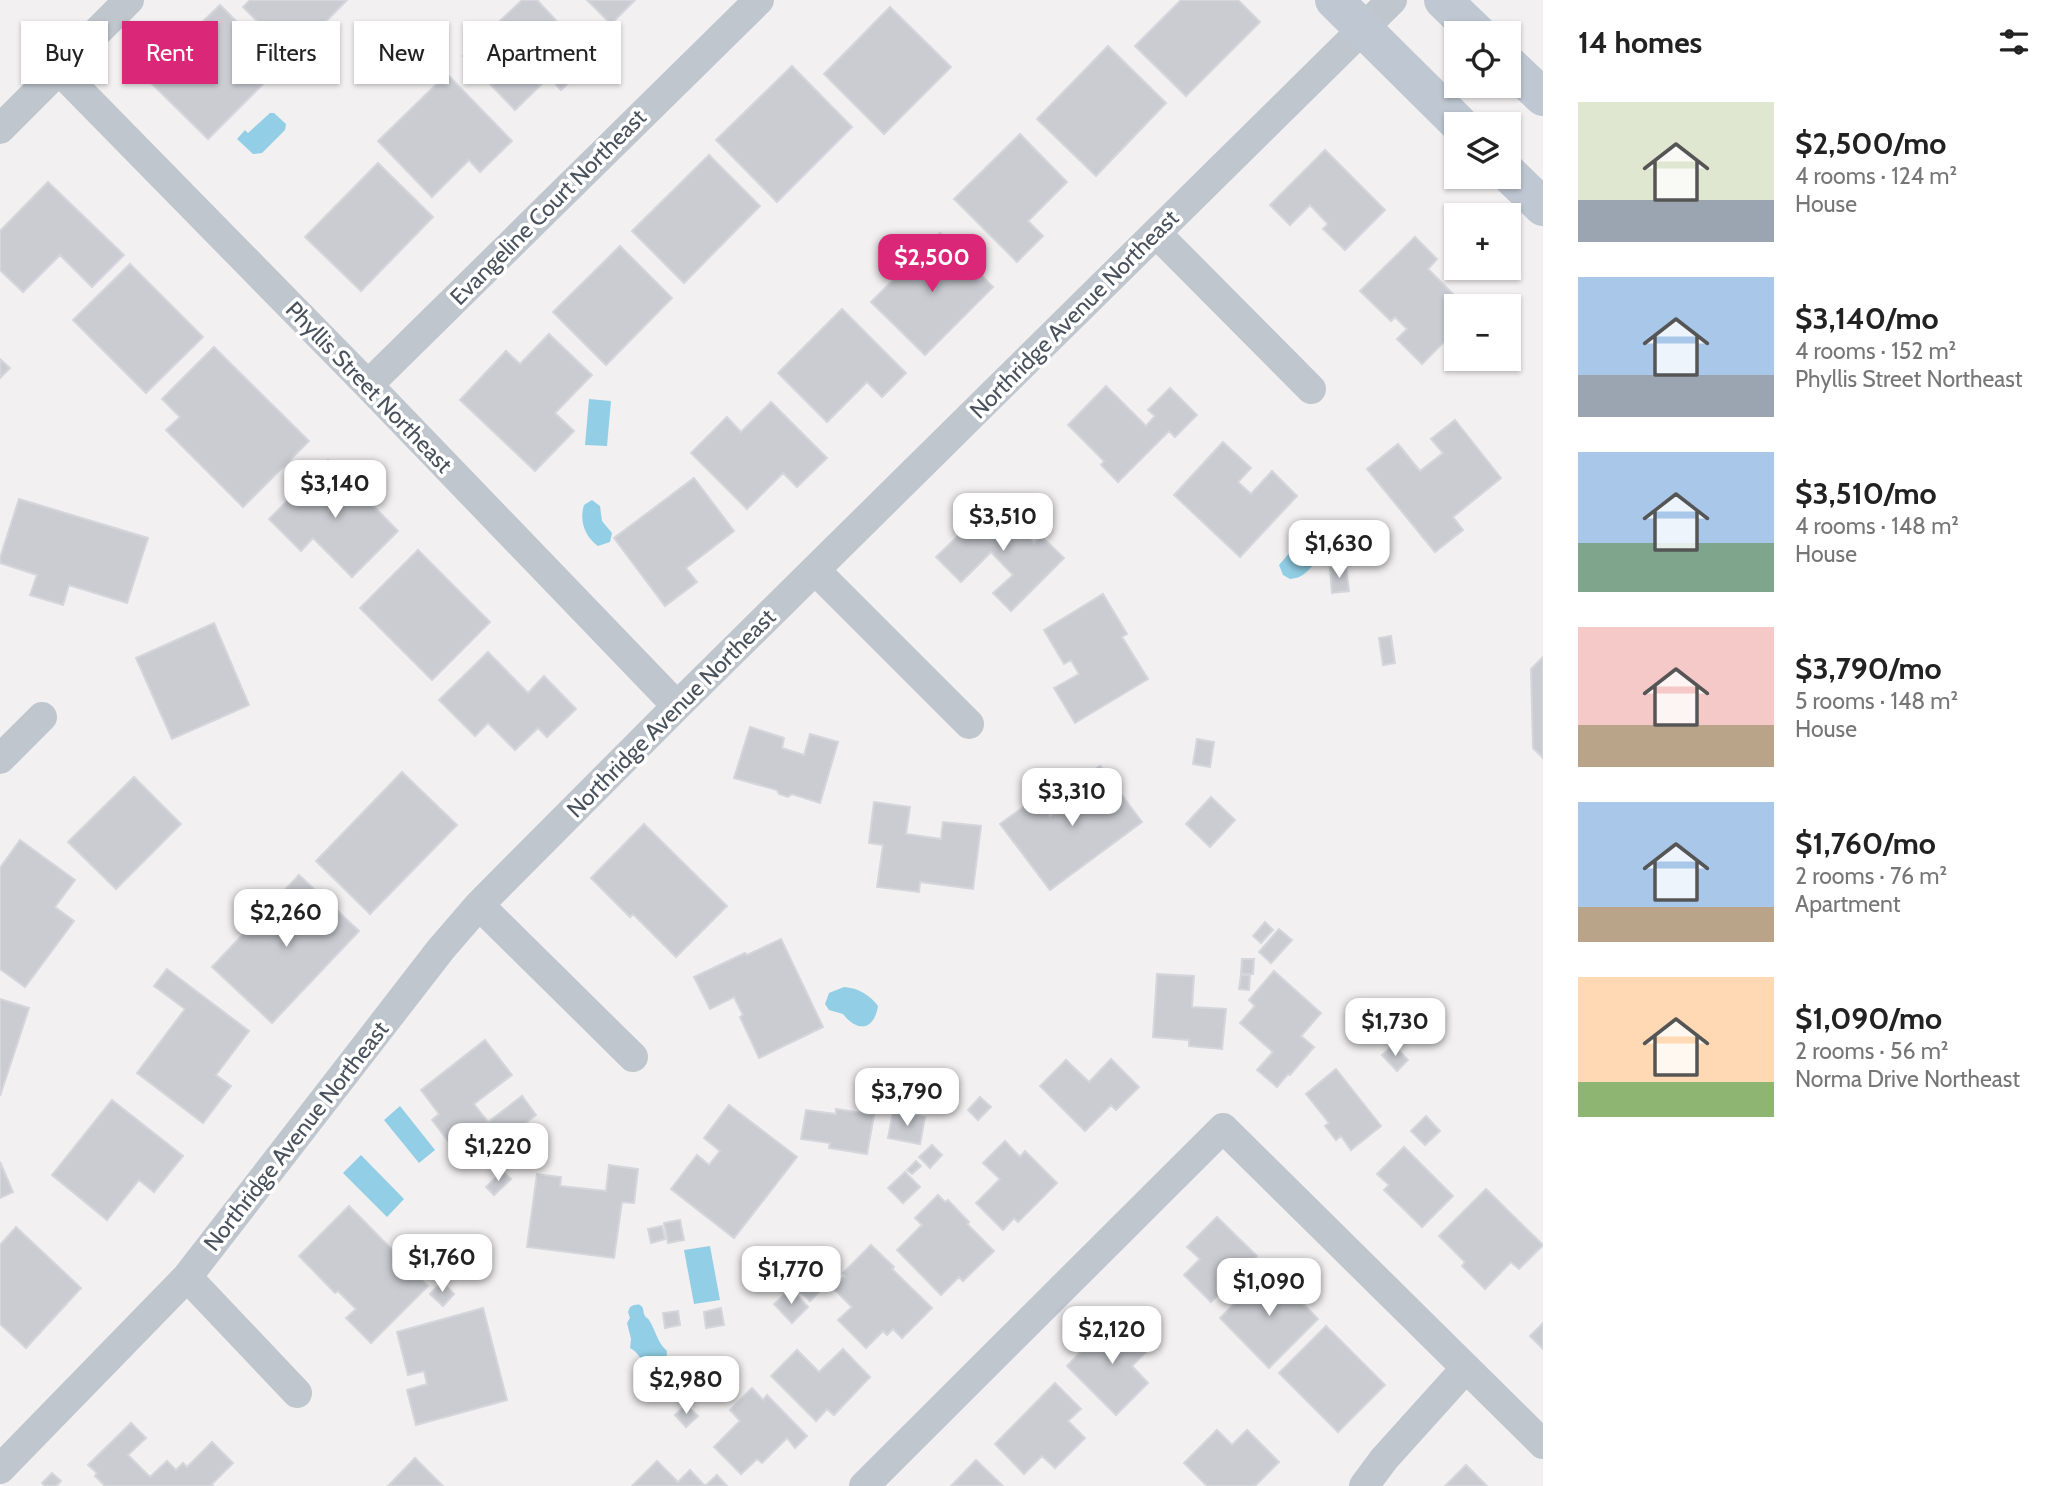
<!DOCTYPE html>
<html lang="en">
<head>
<meta charset="utf-8">
<style>
  :root { --surface:#fff; --page:#f2f2f2; --text:#222; --muted:#767676; --accent:#db2777 }
  body { margin:0; font-family:Cabin,sans-serif; background:var(--page); color:var(--text); height:100vh; display:flex; flex-direction:column; font-size:26px; white-space:nowrap }
  * { box-sizing:border-box; margin:0 }
  p { font-size:23px; color:var(--muted) }
  .icon { flex:none; width:38px; height:38px; fill:none; stroke:currentColor; stroke-width:2; stroke-linecap:round; stroke-linejoin:round }
  .map { position:relative; flex:1; overflow:hidden }
  .drawer { display:flex; flex-direction:column; background:var(--surface); width:525px }
  .drawer>* { flex:none }
  .banner { position:absolute; left:21px; top:21px; width:665px; height:63px; display:flex; gap:14px }
  .fabs { position:absolute; left:1444px; top:21px; display:grid; gap:14px }
  .fabs a { display:grid; place-items:center; width:77px; height:77px; border-radius:0px; background:var(--surface); box-shadow:0 2px 5px #0004; font-size:35px }
  .price { position:absolute; translate:-50% -60px; padding:0 16px; border-radius:14px; background:#fff; color:#222; font-size:23px; line-height:46px; filter:drop-shadow(0 2px 4px #0008) }
  .price::after { content:''; position:absolute; left:50%; top:42px; width:21px; height:16px; margin-left:-10px; background:inherit; clip-path:polygon(0 0,100% 0,50% 100%) }
  .price.on { background:var(--accent); color:#fff }
  ul { padding:0; list-style:none }
  li { display:flex; align-items:center; gap:21px; height:175px; padding:0 35px }
  li span { display:grid; place-items:center; flex:none; width:196px; height:140px; border-radius:0px; color:#555 }
  li>.icon { margin-inline-start:auto }
  span .icon { width:84px; height:84px; fill:#fffc; stroke-width:1 }
  li b { font-size:30px }
  h2 { display:flex; justify-content:space-between; align-items:center; height:84px; padding:0 35px; font-size:30px }
  .tag { padding:0 24px; border-radius:0px; background:var(--surface); box-shadow:0 2px 5px #0004; font-size:24px; line-height:63px }
  .tag.on { background:var(--accent); color:#fff }
  main { display:flex; flex:1; min-height:0 }
  .map>svg:first-child { display:block }
</style>
</head>
<body>
<main>
<div class="map">
<svg width="1543" height="1486" viewBox="0 0 1543 1486">
  <rect width="100%" height="100%" fill="#f2f0f0"/>
  <path fill="#92cfe6" d="M270 113H274L286 124 285 130 262 153 253 154 237 139 245 130 248 133Z
    M589 399 611 401 607 446 585 445Z
    M592 500 600 506 602 521 612 533 610 542 598 546C585 537 579 521 584 505Z
    M1299 537C1304 538 1311 538 1315 542 1325 552 1311 571 1301 576 1298 578 1294 578 1290 579L1283 575 1279 565 1291 551 1294 543Z
    M844 987C858 988 870 995 878 1006 874 1031 857 1032 843 1014L829 1010 825 1004 829 993Z
    M400 1106 435 1150 419 1163 384 1120Z
    M361 1155 404 1199 387 1217 343 1173Z
    M710 1246 720 1300 694 1304 684 1250Z
    M634 1305C636 1305 638 1304 640 1305 645 1308 642 1311 645 1316 646 1318 648 1318 649 1320 656 1331 657 1342 667 1351L666 1363 659 1369C637 1364 644 1356 630 1348L631 1339 627 1323 630 1318 628 1312 630 1307Z"/>
  <path fill="#caccd2" stroke="#d4d6db" stroke-width="2" d="M250 0H347L292 56 243 7Z
    M522 0H537L593 60 561 90 549 77 515 110 463 56Z
    M587 0H635L611 24Z
    M1181 0H1238L1260 22 1186 96 1135 46Z
    M220 5 270 55 254 71 265 82 208 139 145 77Z
    M890 7 951 67 884 134 824 74Z
    M1108 46 1166 103 1096 176 1037 119Z
    M792 66 852 127 777 202 716 140Z
    M447 74 512 141 480 172 469 160 432 197 378 141Z
    M1020 134 1067 182 1028 221 1043 236 1017 262 954 199Z
    M1325 150 1385 210 1345 250 1323 229 1328 224 1310 205 1290 225 1270 205Z
    M709 155 760 206 684 283 632 231Z
    M378 163 433 217 361 291 305 237Z
    M48 182 124 255 92 287 60 255 23 292 0 270V231Z
    M940 233 993 287 925 355 871 302Z
    M1415 237 1437 259 1428 269 1465 306H1456V330L1422 364 1397 339 1407 329 1395 317 1391 321 1360 291Z
    M620 246 672 298 606 365 553 312Z
    M130 264 203 337 146 393 73 320Z
    M842 309 906 373 882 397 867 382 827 422 778 373Z
    M549 334 592 375 555 413 574 431 535 471 460 400 506 351 520 364Z
    M214 347 309 441 243 507 166 430 180 417 162 399Z
    M0 359 10 368 0 378Z
    M1106 386 1146 426 1155 416 1148 410 1170 388 1197 415 1175 437 1169 431 1118 482 1101 465 1104 461 1068 425Z
    M771 402 827 458 797 487 783 473 747 509 691 453 727 417 741 432Z
    M1455 420 1501 478 1453 517 1463 530 1435 552 1367 469 1398 444 1420 471 1443 453 1431 439Z
    M1223 442 1251 468 1238 482 1251 494 1272 471 1297 496 1240 557 1174 495Z
    M328 460 398 531 352 577 313 538 301 551 269 519Z
    M694 478 734 531 686 568 697 582 665 606 614 538Z
    M1007 494 1022 510 1012 520 1034 543 1041 536 1064 558 1011 611 993 593 1013 575 991 552 961 582 936 557 958 536 961 539Z
    M19 499 148 538 127 603 69 585 63 605 30 595 37 575 0 563V558Z
    M418 550 490 622 432 680 360 608Z
    M1346 566 1349 591 1332 593 1330 568Z
    M1103 594 1127 634 1122 637 1148 679 1075 723 1054 688 1079 674 1071 660 1064 664 1044 630Z
    M214 623 249 705 172 739 136 658Z
    M1391 636 1395 663 1383 665 1379 638Z
    M488 652 528 693 544 676 576 709 547 737 538 728 515 750 488 723 475 736 439 700Z
    M1543 657V758L1533 748 1531 669Z
    M750 727 784 738 782 748 804 755 810 734 838 742 820 803 792 794 788 797 779 794 777 790 734 778Z
    M1197 739 1214 742 1210 767 1193 764Z
    M1100 766 1142 822 1050 890 1000 824 1036 798 1050 817 1076 798 1069 790Z
    M402 772 457 825 370 914 316 861Z
    M134 777 181 824 116 889 68 842Z
    M1211 797 1235 820 1210 847 1186 824Z
    M874 802 910 807 906 834 941 839 943 822 981 826 973 889 920 882 919 892 877 887 883 845 869 843Z
    M644 824 727 906 676 957 633 914 630 917 591 878Z
    M20 840 75 880 55 907 74 921 25 987 0 969V868Z
    M299 875 359 931 272 1023 212 967Z
    M1265 922 1273 930 1261 943 1253 936Z
    M1279 929 1292 940 1271 963 1259 952Z
    M781 939 823 1027 759 1058 740 1017 743 1015 734 997 710 1009 694 977 745 953 747 955Z
    M1242 959H1254L1253 974H1241Z
    M167 969 249 1031 216 1075 231 1086 203 1123 137 1073 185 1009 154 986Z
    M1274 971 1321 1013 1301 1036 1314 1047 1290 1075 1288 1074 1277 1087 1257 1070 1273 1052 1240 1023 1255 1006 1249 1000Z
    M1157 974 1194 976 1192 1007 1226 1009 1222 1049 1189 1046V1040L1153 1037Z
    M1241 975H1250L1249 990 1239 989Z
    M0 999 29 1008 0 1096Z
    M485 1040 512 1075 474 1104 488 1122 522 1096 536 1115 468 1167 432 1120 439 1114 421 1090Z
    M1393 1045 1408 1060 1397 1071 1382 1055Z
    M1111 1059 1139 1087 1116 1110 1111 1105 1085 1131 1040 1086 1066 1060 1089 1082Z
    M1336 1069 1381 1126 1351 1150 1341 1136 1336 1140 1325 1126 1329 1123 1306 1094Z
    M980 1097 991 1107 978 1120 968 1110Z
    M112 1100 183 1156 154 1192 139 1180 107 1220 52 1175Z
    M729 1105 797 1157 734 1238 671 1189 697 1155 709 1165 720 1151 704 1138Z
    M836 1109 874 1115 867 1154 829 1148 830 1143 801 1139 806 1110 836 1114Z
    M893 1112 925 1117 920 1144 888 1138Z
    M1426 1116 1440 1131 1425 1145 1411 1131Z
    M1005 1141 1020 1157 1025 1151 1057 1183 1018 1222 1014 1218 1003 1230 976 1203 1000 1179 983 1163Z
    M932 1145 942 1155 930 1168 919 1157Z
    M1404 1147 1453 1196 1422 1227 1384 1190 1389 1185 1377 1174Z
    M916 1161 921 1166 912 1174 907 1170Z
    M0 1162 13 1192 0 1198Z
    M609 1165 638 1169 634 1203 622 1202 614 1258 527 1247 537 1174 561 1177 560 1186 606 1191Z
    M502 1171 511 1179 494 1195 486 1187Z
    M905 1172 920 1187 903 1203 888 1188Z
    M1486 1189 1543 1245 1519 1269 1511 1262 1485 1289 1462 1266 1465 1262 1439 1236Z
    M938 1195 945 1202 948 1200 969 1222 967 1224 994 1251 963 1281 959 1277 941 1295 897 1250 922 1225 915 1218Z
    M349 1206 428 1286 371 1343 346 1318 356 1309 338 1291 335 1293 299 1256Z
    M1217 1217 1257 1256 1211 1302 1184 1275 1200 1259 1187 1247Z
    M680 1220 684 1240 668 1243 664 1223Z
    M662 1226 665 1239 651 1243 648 1229Z
    M16 1227 81 1288 26 1348 0 1324V1245Z
    M871 1245 894 1267 892 1269 932 1308 902 1338 893 1329 887 1335 883 1331 866 1348 838 1320 852 1307 833 1288 845 1276 843 1273Z
    M1269 1269 1318 1319 1269 1368 1220 1318Z
    M804 1277 819 1292 810 1301 795 1286Z
    M442 1282 454 1294 443 1306 430 1294Z
    M791 1289 808 1307 792 1323 774 1304Z
    M483 1308 507 1400 416 1425 407 1390 427 1384 424 1371 408 1375 397 1332Z
    M721 1308 724 1325 706 1328 704 1312Z
    M678 1311 680 1325 665 1328 663 1313Z
    M1116 1316 1149 1349 1132 1366 1148 1383 1116 1415 1067 1366Z
    M1543 1323V1349L1530 1336Z
    M1326 1326 1385 1385 1338 1432 1279 1373Z
    M843 1349 870 1377 834 1415 827 1409 816 1421 771 1376 797 1350 819 1372Z
    M1055 1383 1081 1409 1068 1421 1085 1438 1055 1468 1042 1456 1024 1474 995 1444Z
    M752 1388 763 1400 767 1395 807 1436 795 1448 787 1438 762 1463 757 1459 741 1474 714 1447 740 1421 730 1410Z
    M686 1405 698 1416 686 1427 675 1415Z
    M131 1423 146 1438 128 1455 150 1477 167 1461 176 1470 183 1463 187 1467 212 1442 233 1463 212 1484 213 1486H105L95 1476 97 1473 88 1465Z
    M1217 1430 1232 1445 1247 1430 1279 1462 1255 1486H1207L1184 1463Z
    M415 1458 443 1486H388Z
    M976 1460 1003 1486H951Z
    M657 1461 678 1482 690 1470 705 1486H632Z
    M1466 1465 1487 1486H1445Z
    M52 1473 61 1481 56 1486H45L42 1483Z
    M717 1475 727 1486H705Z"/>
  <g fill="none" stroke-linecap="round" stroke-linejoin="round">
    <path stroke="#bfc6cd" stroke-width="30" d="M59 70 368 385 677 706
      M0 129 129 0
      M1156 233 1311 389
      M368 385 759 0
      M815 570 969 724
      M0 759 42 717
      M479 905 633 1057
      M187 1277 297 1393
      M0 1469 187 1277 441 949 479 905 677 706 1392 0
      M864 1486 1223 1128 1543 1444
      M1364 1486 1384 1459 1466 1368"/>
    <path stroke="#bfc7d2" stroke-width="38" d="M1334 0 1459 124
      M1443 0 1477 33
      M1508 64 1543 97
      M1508 173 1543 207"/>
  </g>
  <g text-anchor="middle" dominant-baseline="central" stroke-width="7" stroke-linejoin="round" paint-order="stroke">
    <g font-size="23" fill="#49525c" stroke="#fff">
      <text transform="translate(548 207) rotate(-45)">Evangeline Court Northeast</text>
      <text transform="translate(1074 314) rotate(-45)">Northridge Avenue Northeast</text>
      <text transform="translate(369 387) rotate(46)">Phyllis Street Northeast</text>
      <text transform="translate(671 713) rotate(-45)">Northridge Avenue Northeast</text>
      <text transform="translate(296 1136) rotate(-52)">Northridge Avenue Northeast</text>
    </g>
  </g>
</svg>
<div class="fabs">
<a><svg class="icon" aria-label="locate" viewBox="0 0 24 24"><circle cx="12" cy="12" r="6"/><path d="M12 2v4M12 18v4M2 12h4M18 12h4"/></svg></a>
<a><svg class="icon" aria-label="layers" viewBox="0 0 24 24"><path d="M12 4l9 5-9 5-9-5zM3 14l9 5 9-5"/></svg></a>
<a>+</a>
<a>−</a>
</div>
<b class="price on" style="left:932px;top:294px">$2,500</b>
<b class="price" style="left:335px;top:520px">$3,140</b>
<b class="price" style="left:1003px;top:553px">$3,510</b>
<b class="price" style="left:1339px;top:580px">$1,630</b>
<b class="price" style="left:1072px;top:828px">$3,310</b>
<b class="price" style="left:286px;top:949px">$2,260</b>
<b class="price" style="left:1395px;top:1058px">$1,730</b>
<b class="price" style="left:907px;top:1128px">$3,790</b>
<b class="price" style="left:498px;top:1183px">$1,220</b>
<b class="price" style="left:442px;top:1294px">$1,760</b>
<b class="price" style="left:791px;top:1306px">$1,770</b>
<b class="price" style="left:1269px;top:1318px">$1,090</b>
<b class="price" style="left:1112px;top:1366px">$2,120</b>
<b class="price" style="left:686px;top:1416px">$2,980</b>
<div class="banner">
<a class="tag">Buy</a>
<a class="tag on">Rent</a>
<a class="tag">Filters</a>
<a class="tag">New</a>
<a class="tag">Apartment</a>
</div>
</div>
<section class="drawer">
<h2>14 homes<svg class="icon" aria-label="filters" viewBox="0 0 24 24"><path d="M4 7h16M4 17h16"/><circle cx="9" cy="7" r="2"/><circle cx="15" cy="17" r="2"/></svg></h2>
<ul>
<li><span style="background:linear-gradient(#dfe7d0 70%,#9aa5b1 0)"><svg class="icon" aria-label="home" viewBox="0 0 24 24"><path d="M3 11l9-7 9 7M6 9v11h12V9"/></svg></span><div><b>$2,500/mo</b><p>4 rooms · 124 m²</p><p>House</p></div></li>
<li><span style="background:linear-gradient(#a9c7e8 70%,#9aa5b1 0)"><svg class="icon" aria-label="home" viewBox="0 0 24 24"><path d="M3 11l9-7 9 7M6 9v11h12V9"/></svg></span><div><b>$3,140/mo</b><p>4 rooms · 152 m²</p><p>Phyllis Street Northeast</p></div></li>
<li><span style="background:linear-gradient(#a9c7e8 65%,#7fa58c 0)"><svg class="icon" aria-label="home" viewBox="0 0 24 24"><path d="M3 11l9-7 9 7M6 9v11h12V9"/></svg></span><div><b>$3,510/mo</b><p>4 rooms · 148 m²</p><p>House</p></div></li>
<li><span style="background:linear-gradient(#f6c9c9 70%,#b9a48a 0)"><svg class="icon" aria-label="home" viewBox="0 0 24 24"><path d="M3 11l9-7 9 7M6 9v11h12V9"/></svg></span><div><b>$3,790/mo</b><p>5 rooms · 148 m²</p><p>House</p></div></li>
<li><span style="background:linear-gradient(#a9c7e8 75%,#b9a48a 0)"><svg class="icon" aria-label="home" viewBox="0 0 24 24"><path d="M3 11l9-7 9 7M6 9v11h12V9"/></svg></span><div><b>$1,760/mo</b><p>2 rooms · 76 m²</p><p>Apartment</p></div></li>
<li><span style="background:linear-gradient(#ffd9b3 75%,#8fb573 0)"><svg class="icon" aria-label="home" viewBox="0 0 24 24"><path d="M3 11l9-7 9 7M6 9v11h12V9"/></svg></span><div><b>$1,090/mo</b><p>2 rooms · 56 m²</p><p>Norma Drive Northeast</p></div></li>
</ul>
</section>
</main>
</body>
</html>
